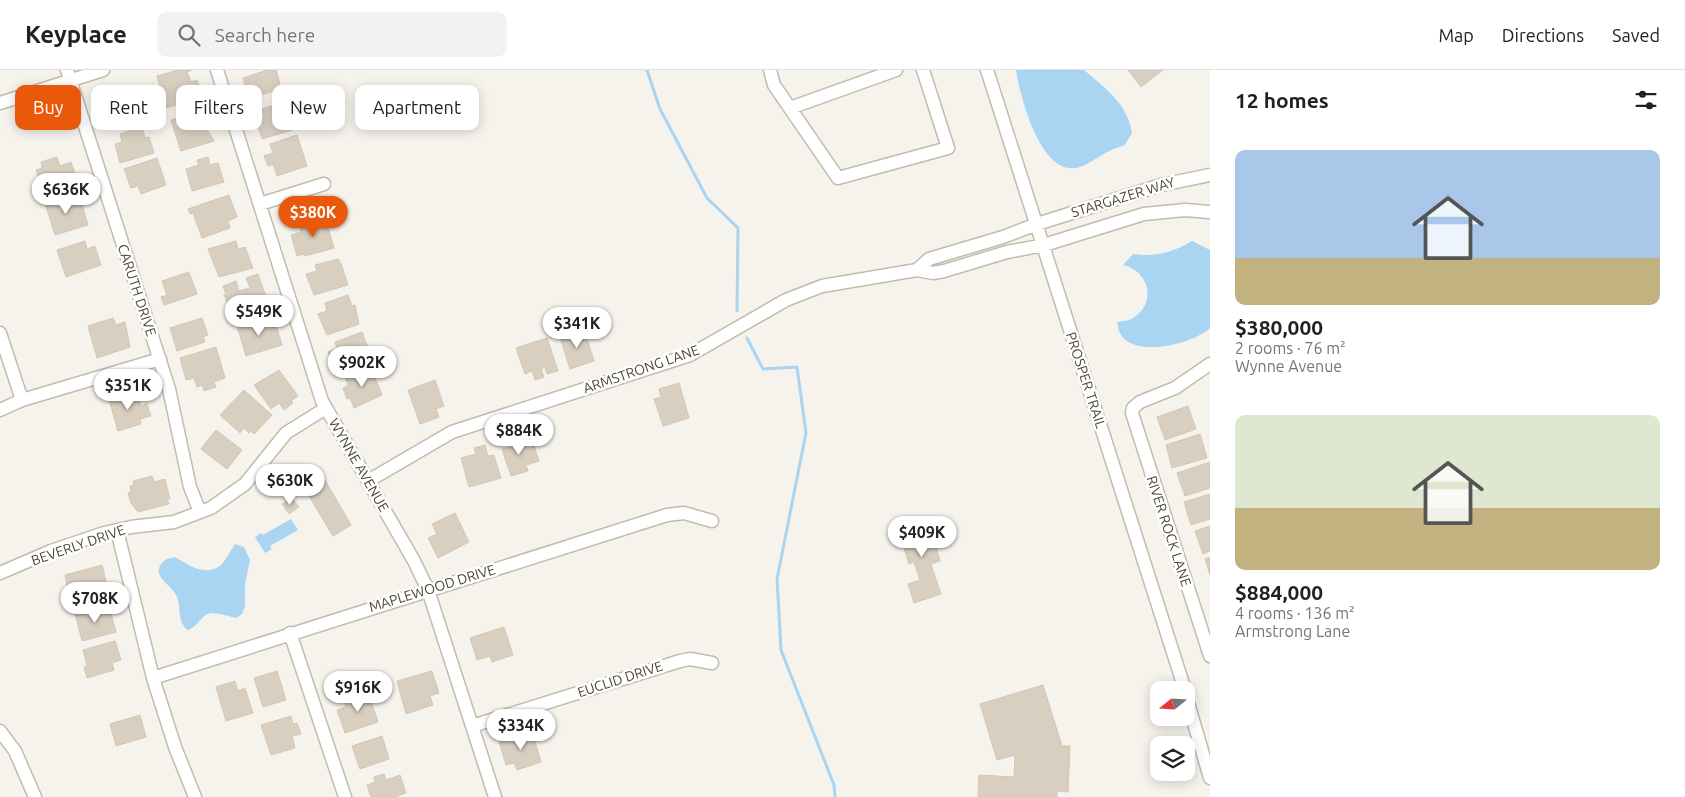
<!DOCTYPE html>
<html lang="en">
<head>
<meta charset="utf-8">
<style>
  :root { --surface:#fff; --page:#f2f2f2; --text:#202124; --muted:#757577; --line:#e0e0e0; --accent:#ea580c }
  body { margin:0; font-family:Ubuntu,sans-serif; background:var(--page); color:var(--text); height:100vh; display:flex; flex-direction:column; font-size:19px; white-space:nowrap }
  * { box-sizing:border-box; margin:0 }
  p { font-size:16px; color:var(--muted) }
  .icon { flex:none; width:28px; height:28px; fill:none; stroke:currentColor; stroke-width:2; stroke-linecap:round; stroke-linejoin:round }
  .map { position:relative; flex:1; overflow:hidden }
  .details { display:flex; flex-direction:column; background:var(--surface); width:475px }
  .details>* { flex:none }
  .top-card { position:absolute; left:15px; top:15px; width:475px; height:45px; display:flex; gap:10px }
  .needle { width:32px; rotate:252deg }
  .fabs { position:absolute; left:1150px; top:611px; display:grid; gap:10px }
  .fabs a { display:grid; place-items:center; width:45px; height:45px; border-radius:10px; background:var(--surface); box-shadow:0 2px 12px #0003; font-size:25px }
  .price { position:absolute; translate:-50% -42px; padding:0 11px; border-radius:18px; background:#fff; color:#222; font-size:16px; line-height:32px; filter:drop-shadow(0 1px 2px #0008) }
  .price::after { content:''; position:absolute; left:50%; top:30px; width:15px; height:11px; margin-left:-8px; background:inherit; clip-path:polygon(0 0,100% 0,50% 100%) }
  .price.active { background:var(--accent); color:#fff }
  ul { padding:0; list-style:none }
  li { display:grid; align-content:center; gap:10px; height:265px; padding:0 25px }
  li span { display:grid; place-items:center; height:155px; border-radius:10px; color:#555 }
  li>.icon { margin-inline-start:auto }
  span .icon { width:90px; height:90px; fill:#fffc; stroke-width:1 }
  li b { font-size:21px }
  h2 { display:flex; justify-content:space-between; align-items:center; height:60px; padding:0 25px; font-size:21px }
  .chip { padding:0 18px; border-radius:10px; background:var(--surface); box-shadow:0 2px 12px #0003; font-size:18px; line-height:45px }
  .chip.active { background:var(--accent); color:#fff }
  header { display:flex; align-items:center; gap:30px; box-sizing:border-box; height:70px; padding:0 25px; background:var(--surface); border-bottom:1px solid var(--line) }
  header strong { font-size:24px }
  nav { display:flex; gap:28px; margin-inline-start:auto; font-size:18px }
  .search { width:350px; height:45px; background:var(--page); display:flex; align-items:center; gap:12px; box-sizing:border-box; padding:0 18px; border-radius:10px; color:var(--muted); font-size:19px }
  main { display:flex; flex:1; min-height:0 }
  .map>svg:first-child { display:block }
</style>
</head>
<body>
<header>
<strong>Keyplace</strong>
<div class="search"><svg class="icon" aria-label="search" viewBox="0 0 24 24"><circle cx="10" cy="10" r="6"/><path d="M15 15l6 6"/></svg>Search here</div>
<nav><a>Map</a><a>Directions</a><a>Saved</a></nav>
</header>
<main>
<div class="map">
<svg width="1210" height="727" viewBox="0 0 1210 727">
  <rect width="100%" height="100%" fill="#f6f3ec"/>
  <path fill="#a9d4f2" d="M1016 0H1084C1105 18 1128 34 1132 63L1124 76C1103 80 1092 95 1076 98 1040 104 1020 26 1016 0Z
    M1192 171 1210 180V258C1194 274 1132 289 1120 263 1118 260 1118 255 1117 252 1122 251 1129 251 1133 248 1156 234 1151 202 1123 195L1133 184C1155 187 1172 183 1192 171Z
    M291 449 298 460 270 476 272 479 265 483 255 467 261 463 263 465Z
    M235 474 244 477 250 490 245 515V536L242 544 236 548C229 546 217 543 211 543 200 545 198 558 187 560 176 547 182 541 177 527 173 515 152 508 161 494 165 489 170 488 175 487 188 495 207 508 222 494 227 488 231 480 235 474Z"/>
  <g fill="none" stroke-linecap="round" stroke-linejoin="round">
    <path stroke="#a9d4f2" stroke-width="3" d="M647 0 660 39 707 128 738 158 737 241
      M747 268 763 299 797 297 806 363 777 509 781 580 834 715 835 727"/>
  </g>
  <path fill="#d8cfc1" stroke="#d3c7b4" d="M178 0H192L187 2 191 12 197 10 201 21 190 24 192 30 166 38 157 6Z
    M267 0H276L280 14 275 16 277 20 249 29 243 8Z
    M1128 0H1163L1141 17Z
    M284 32 287 43 291 42 296 59 262 69 256 49 264 47 262 39Z
    M196 42 198 50 207 48 210 57 206 58 214 71 181 81 171 50Z
    M142 57 145 68 149 67 154 83 120 93 115 74 122 72 120 64Z
    M297 65 307 96 277 106 273 94 268 96 264 86 273 83 270 74Z
    M57 87 60 96 71 92 78 112 44 123 36 100 42 98 41 92Z
    M208 87 210 95 218 93 224 112 192 121 186 99 199 95 197 90Z
    M157 88 166 115 141 124 138 116 131 118 124 99Z
    M229 125 237 147 228 151 230 158 202 168 193 143 190 144 188 139Z
    M70 126 72 134 81 131 88 155 55 165 45 133Z
    M325 147 334 178 305 186 304 184 297 186 291 165 301 162 299 154Z
    M85 171 87 179 95 176 101 195 66 207 57 180Z
    M236 171 238 179 245 177 253 198 219 207 208 179Z
    M338 189 341 194 348 215 314 225 306 204 317 201 315 195Z
    M189 202 197 224 164 235 161 227 167 225 162 211Z
    M258 204 270 238 247 247 246 243 231 249 227 239 230 238 224 225H226L223 216 236 211 239 221 250 218 246 208Z
    M348 225 352 236 355 235 359 254 327 265 318 244 327 241 325 233Z
    M113 248 116 255 125 252 130 277 97 288 88 256Z
    M202 248 208 265 203 267 205 272 177 281 170 258Z
    M264 248 266 255 275 252 282 275 246 286 237 256Z
    M584 259 594 291 570 299 560 267Z
    M362 262 372 289 335 302 328 282 337 278 335 272Z
    M547 268 558 301 547 304 545 297 541 299 544 307 535 310 532 301 525 304 516 278Z
    M216 277 225 308 214 312 216 317 204 321 202 315 197 317 194 308 186 310 180 288Z
    M368 299 371 306 374 305 382 325 354 338 350 328 347 329 343 318 348 316 346 308Z
    M279 300 298 326 291 331 293 333 284 340 279 333 271 339 254 315Z
    M435 310 444 336 436 339 439 347 420 354 408 320Z
    M679 313 689 348 663 356 654 329 661 327 659 319Z
    M244 320 272 345 254 364 251 361 249 363 244 358 240 363 220 345Z
    M136 322 141 336 147 334 151 346 140 349 141 354 118 361 109 330Z
    M1188 336 1196 359 1165 370 1157 347Z
    M216 360 242 380 227 399 201 379Z
    M1200 364 1207 388 1172 398 1166 375Z
    M519 365 520 370 526 369 529 378 534 376 539 391 526 395 528 401 511 406 502 379 510 377 508 369Z
    M485 375 488 386 494 385 501 408 469 417 461 388 476 384 474 378Z
    M1210 392V418L1185 426 1177 403Z
    M322 405 351 455 333 466 303 416Z
    M152 406 154 412 165 409 170 429H167L169 434 138 442 131 433 128 423 131 422 130 416 134 415 133 411Z
    M1210 424V449L1191 455 1184 432Z
    M292 428 299 437 289 444 282 434Z
    M455 443 469 472 438 488 428 468 437 464 432 454Z
    M927 447 931 461 934 460 938 472 935 473 940 491 931 494 941 524 914 533 908 514 920 510 914 492 909 494 900 466 905 465 902 455Z
    M1210 456V481L1203 484 1195 461Z
    M1210 487V505L1205 489Z
    M102 495 107 516 99 519 100 524 70 532 65 505Z
    M96 537 98 544 110 540 116 562 82 571 75 543Z
    M504 557 513 585 492 592 490 586 477 590 470 568Z
    M115 571 121 590 112 593 114 600 87 608 84 597 87 596 83 580Z
    M277 601 286 630 263 637 254 608Z
    M432 601 439 623 430 626 433 635 406 644 397 611Z
    M235 611 238 621 245 618 253 643 226 651 216 617Z
    M1043 615 1062 676H1070L1068 722 1057 721V727H978L979 705 1014 707 1015 685 997 690 980 634Z
    M368 621 378 652 345 663 337 640 346 637 344 629Z
    M140 645 146 667 116 676 110 654Z
    M291 646 293 654 297 653 301 664 292 666 295 678 271 685 261 655Z
    M532 661 541 692 517 700 514 693 506 695 499 671Z
    M382 666 389 689 360 699 352 676Z
    M384 704 386 710 400 705 406 723 395 727H371L367 715 375 712 374 707Z"/>
  <g fill="none" stroke-linecap="round" stroke-linejoin="round">
    <g stroke="#c2bbae" stroke-width="15">
      <path id="minor" d="M67 0 169 319 190 417 200 442
        M217 0 322 331 414 491 428 520 495 727
        M770 0 774 15 838 108 948 78 923 0
        M987 0 1185 620
        M0 33 103 0
        M790 38 896 0
        M260 134 324 114
        M917 200 929 189 1003 167 1037 154 1161 115 1210 105
        M0 263 22 330
        M1210 294 1175 318 1140 332 1133 338 1132 343 1210 586
        M0 340 22 330 160 289
        M368 411 452 362 690 285 786 230 822 216 917 200 933 203 944 201 1007 182 1044 175 1144 144 1185 140 1210 142
        M117 460 153 608 175 677 195 727
        M0 503 51 481 104 463 131 457 174 452 211 438 245 414 286 363 326 338
        M290 563 345 727
        M153 608 667 445 684 443 712 451
        M1186 626 1210 708
        M472 656 680 591 690 589 712 593
        M0 661 15 681 35 727"/>
    </g>
    <use href="#minor" stroke="#fff" stroke-width="12"/>
  </g>
  <g text-anchor="middle" dominant-baseline="central" stroke-width="5" stroke-linejoin="round" paint-order="stroke">
    <g font-size="14" fill="#4b4439" stroke="#fff">
      <text transform="translate(1123 127) rotate(-17)">STARGAZER WAY</text>
      <text transform="translate(137 220) rotate(72)">CARUTH DRIVE</text>
      <text transform="translate(641 299) rotate(-19)">ARMSTRONG LANE</text>
      <text transform="translate(1086 310) rotate(72)">PROSPER TRAIL</text>
      <text transform="translate(359 395) rotate(60)">WYNNE AVENUE</text>
      <text transform="translate(1169 461) rotate(72)">RIVER ROCK LANE</text>
      <text transform="translate(78 475) rotate(-19)">BEVERLY DRIVE</text>
      <text transform="translate(432 518) rotate(-17)">MAPLEWOOD DRIVE</text>
      <text transform="translate(620 609) rotate(-18)">EUCLID DRIVE</text>
    </g>
  </g>
</svg>
<div class="fabs">
<a><svg class="needle" viewBox="-14 -14 28 28"><path d="M0-13l5 13h-10z" fill="#e53935"/><path d="M0 13l5-13h-10z" fill="#757577"/></svg></a>
<a><svg class="icon" aria-label="layers" viewBox="0 0 24 24"><path d="M12 4l9 5-9 5-9-5zM3 14l9 5 9-5"/></svg></a>
</div>
<b class="price" style="left:66px;top:145px">$636K</b>
<b class="price active" style="left:313px;top:168px">$380K</b>
<b class="price" style="left:259px;top:267px">$549K</b>
<b class="price" style="left:577px;top:279px">$341K</b>
<b class="price" style="left:362px;top:318px">$902K</b>
<b class="price" style="left:128px;top:341px">$351K</b>
<b class="price" style="left:519px;top:386px">$884K</b>
<b class="price" style="left:290px;top:436px">$630K</b>
<b class="price" style="left:922px;top:488px">$409K</b>
<b class="price" style="left:95px;top:554px">$708K</b>
<b class="price" style="left:358px;top:643px">$916K</b>
<b class="price" style="left:521px;top:681px">$334K</b>
<div class="top-card">
<a class="chip active">Buy</a>
<a class="chip">Rent</a>
<a class="chip">Filters</a>
<a class="chip">New</a>
<a class="chip">Apartment</a>
</div>
</div>
<section class="details">
<h2>12 homes<svg class="icon" aria-label="filters" viewBox="0 0 24 24"><path d="M4 7h16M4 17h16"/><circle cx="9" cy="7" r="2"/><circle cx="15" cy="17" r="2"/></svg></h2>
<ul>
<li><span style="background:linear-gradient(#a9c7e8 70%,#c2b280 0)"><svg class="icon" aria-label="home" viewBox="0 0 24 24"><path d="M3 11l9-7 9 7M6 9v11h12V9"/></svg></span><div><b>$380,000</b><p>2 rooms · 76 m²</p><p>Wynne Avenue</p></div></li>
<li><span style="background:linear-gradient(#dfe7d0 60%,#c2b280 0)"><svg class="icon" aria-label="home" viewBox="0 0 24 24"><path d="M3 11l9-7 9 7M6 9v11h12V9"/></svg></span><div><b>$884,000</b><p>4 rooms · 136 m²</p><p>Armstrong Lane</p></div></li>
</ul>
</section>
</main>
</body>
</html>
